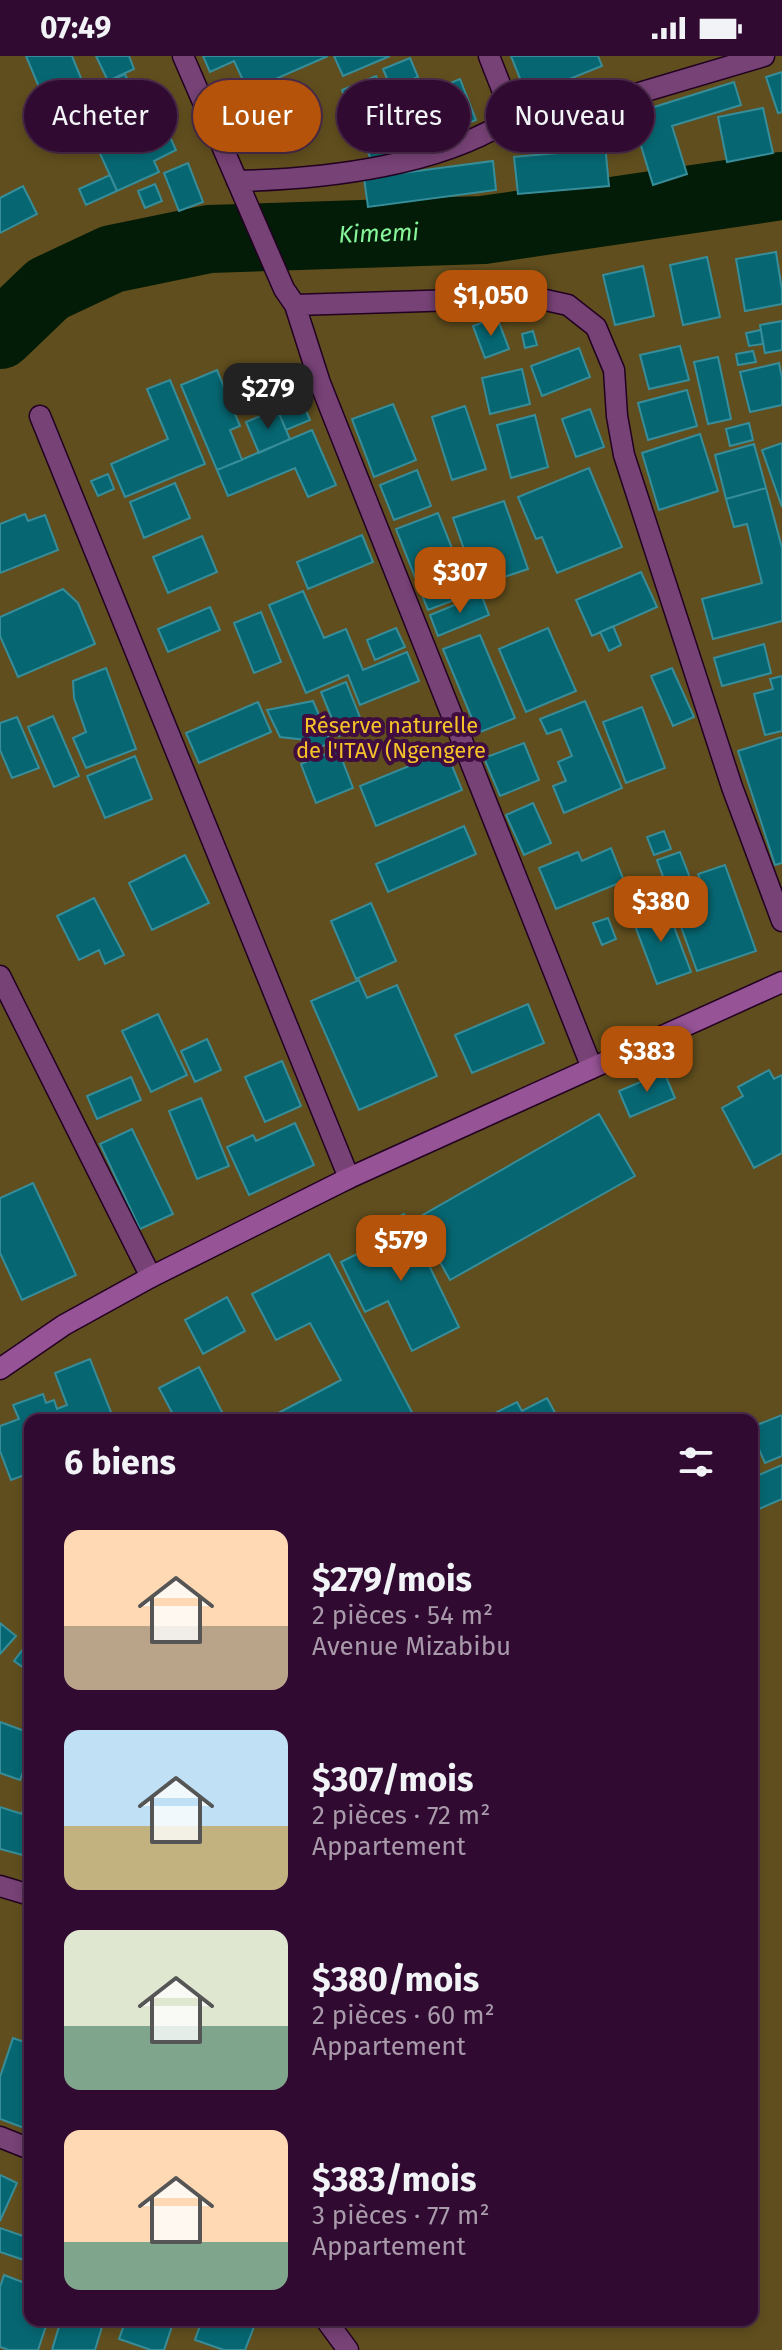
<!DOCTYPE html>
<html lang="fr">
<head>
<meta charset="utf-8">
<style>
  :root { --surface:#300a30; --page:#3c183c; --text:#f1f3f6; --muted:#a89aab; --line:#4b2b4c; --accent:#b45309 }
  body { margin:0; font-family:"Fira Sans",sans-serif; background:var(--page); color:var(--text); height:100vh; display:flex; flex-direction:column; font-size:30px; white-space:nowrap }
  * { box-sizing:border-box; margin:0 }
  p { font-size:26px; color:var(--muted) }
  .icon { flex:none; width:44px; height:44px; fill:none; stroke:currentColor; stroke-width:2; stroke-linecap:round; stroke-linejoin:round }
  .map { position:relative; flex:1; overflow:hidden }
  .details { position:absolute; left:24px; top:1358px; width:734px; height:912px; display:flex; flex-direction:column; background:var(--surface); border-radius:16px; box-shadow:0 4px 12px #0003,0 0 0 2px var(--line) }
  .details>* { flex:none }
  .top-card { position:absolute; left:24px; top:24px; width:734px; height:72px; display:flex; gap:16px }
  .price { position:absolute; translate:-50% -68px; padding:0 18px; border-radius:16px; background:var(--accent); color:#fff; font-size:26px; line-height:52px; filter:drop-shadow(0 2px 4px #0008) }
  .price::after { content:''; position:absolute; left:50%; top:48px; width:24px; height:18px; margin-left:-12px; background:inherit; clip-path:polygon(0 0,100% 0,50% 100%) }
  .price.current { background:#222; color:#fff }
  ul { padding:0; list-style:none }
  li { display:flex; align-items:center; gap:24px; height:200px; padding:0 40px }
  li span { display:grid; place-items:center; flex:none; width:224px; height:160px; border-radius:16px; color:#555 }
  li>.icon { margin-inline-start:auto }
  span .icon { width:96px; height:96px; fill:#fffc; stroke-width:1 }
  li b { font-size:34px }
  h2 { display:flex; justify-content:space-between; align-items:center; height:96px; padding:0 40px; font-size:34px }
  .tag { padding:0 28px; border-radius:36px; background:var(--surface); box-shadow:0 4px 12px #0003,0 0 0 2px var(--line); font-size:28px; line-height:72px }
  .tag.current { background:var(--accent); color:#fff }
  .status { display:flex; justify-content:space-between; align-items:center; height:56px; padding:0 40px; background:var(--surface); direction:ltr }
  .status svg { height:22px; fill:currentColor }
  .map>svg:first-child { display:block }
</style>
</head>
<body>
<div class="status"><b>07:49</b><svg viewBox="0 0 49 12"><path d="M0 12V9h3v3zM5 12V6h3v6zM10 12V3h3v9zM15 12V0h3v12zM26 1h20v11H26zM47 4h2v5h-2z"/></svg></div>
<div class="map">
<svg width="782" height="2294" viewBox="0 0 782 2294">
  <rect width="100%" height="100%" fill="#400d40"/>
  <path fill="#604e1e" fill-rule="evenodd" d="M0 0H782V2294H0ZM30 1364H752V2264H30Z"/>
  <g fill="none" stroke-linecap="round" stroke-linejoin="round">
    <path stroke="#021c07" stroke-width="68" id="s1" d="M0 279 48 233 112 203 209 183 483 174 782 130"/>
  </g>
  <path fill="#066772" stroke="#378d99" stroke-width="2" d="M26 0H72L83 27 44 43Z
    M96 0H129L134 13 108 25Z
    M203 0H328L248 35 234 5 210 16Z
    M334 0H390L343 20Z
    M511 0H598L602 10 527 40Z
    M410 2 418 21 391 32 383 13Z
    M782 16V56L778 57 766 21Z
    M125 18 144 62 96 84 81 51 92 46 86 35Z
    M376 20 389 52 460 23 476 64 372 106 342 34Z
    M734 26 741 49 672 70 687 118 653 129 638 80 613 88 606 66Z
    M72 46 82 67 61 77 52 55Z
    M763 52 773 97 727 106 718 61Z
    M161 61 176 94 154 105 159 116 117 135 97 91Z
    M604 78 609 130 518 138 514 101 558 97 579 80Z
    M493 105 496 134 368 151 364 122Z
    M188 107 203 146 179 155 164 117Z
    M110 119 117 135 86 149 79 133Z
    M155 128 162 145 145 152 138 135Z
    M23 130 37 158 0 177V142Z
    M776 196 782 234V248L745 255 736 203Z
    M707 201 720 261 683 269 670 209Z
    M643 210 654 260 615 269 603 219Z
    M497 261 509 293 485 302 473 270Z
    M782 265V294L765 297 760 269Z
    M761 274 763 288 749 290 746 277Z
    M533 275 537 289 525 292 522 278Z
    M680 290 689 324 649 333 640 299Z
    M579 292 590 321 542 340 531 310Z
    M753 295 756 306 738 309 736 298Z
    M718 301 731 363 708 368 694 306Z
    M779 307 782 322V349L750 356 740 316Z
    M522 313 530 348 490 358 482 322Z
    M217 314 240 370 230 374 242 404 217 414 181 329Z
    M170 324 205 408 125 441 111 408 168 383 147 333Z
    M687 334 697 370 648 384 638 347Z
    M301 343 310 364 286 374 277 353Z
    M393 348 416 404 374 421 352 363Z
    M465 350 486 413 452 424 432 361Z
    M277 353 290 383 259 397 246 366Z
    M590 353 604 391 576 401 562 363Z
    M535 359 548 411 511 422 497 369Z
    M749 367 753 384 730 390 726 373Z
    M312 374 336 429 308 441 295 412 228 440 217 414Z
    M700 378 718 435 659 454 642 397Z
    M782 387V451L762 394Z
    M754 388 766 432 726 443 715 399Z
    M589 412 622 491 557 517 542 481 536 483 518 441Z
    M417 414 431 450 394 464 380 429Z
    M108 418 114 433 98 440 91 425Z
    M175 427 190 462 144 482 130 446Z
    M766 432 782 492V565L713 583 702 543 762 527 747 468 734 471 726 443Z
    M504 445 528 513 477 530 453 462Z
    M438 457 470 538 428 554 396 473Z
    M25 458 28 465 45 459 58 494 0 517V468Z
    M362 479 373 506 308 533 297 506Z
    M202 480 217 516 168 537 153 501Z
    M641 516 657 551 592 580 576 544Z
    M63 533 78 547 95 588 18 621 0 580V561Z
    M303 535 324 582 346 573 363 614 407 596 419 625 360 649 348 619 306 637 269 549Z
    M481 538 489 559 438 580 430 559Z
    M210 551 220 574 168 596 158 573Z
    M261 556 281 606 254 617 234 567Z
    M613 570 621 589 609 595 600 576Z
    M396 572 405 591 375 604 367 584Z
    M548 572 576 635 526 656 499 593Z
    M480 579 515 662 478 677 443 593Z
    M764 588 771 617 722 630 714 602Z
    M106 612 136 693 86 712 73 682 86 676 74 642 73 625Z
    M672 612 694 661 673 670 651 620Z
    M782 620V675L765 679 754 638 773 633 770 623Z
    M346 626 363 669 339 680 321 636Z
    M313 645 331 687 312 694 306 684 280 681 267 654Z
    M585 645 622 732 564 757 553 730 566 725 558 706 572 700 561 673 547 678 540 663Z
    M258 646 271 676 199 707 186 677Z
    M642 651 665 712 626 727 603 666Z
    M53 660 79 720 54 731 28 671Z
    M17 661 39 712 12 722 0 694V667Z
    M782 681V807L775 809 738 695Z
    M524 687 539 724 500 740 484 702Z
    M338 693 353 732 316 747 301 708Z
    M446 695 462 734 376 770 360 730Z
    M135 700 152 743 105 762 87 720Z
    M533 747 551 787 524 799 506 759Z
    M464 770 476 798 388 836 376 808Z
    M664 775 671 793 654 799 647 781Z
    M611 792 624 825 556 853 539 812 578 796 582 805Z
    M680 796 694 832 702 829 698 818 725 809 756 895 697 915 657 804Z
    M185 799 209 847 152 874 129 827Z
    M94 842 124 899 105 908 99 894 79 904 57 860Z
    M371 847 396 905 356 923 331 865Z
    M665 847 691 916 657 928 631 859Z
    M608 862 616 883 602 889 593 867Z
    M359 924 367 942 397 929 437 1020 359 1054 311 945Z
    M528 948 544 987 472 1017 455 979Z
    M158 958 187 1019 151 1036 122 975Z
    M207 983 221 1014 195 1026 181 995Z
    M282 1005 301 1050 265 1066 245 1021Z
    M769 1014 774 1023 782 1019V1097L754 1112 722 1052 743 1040 738 1031Z
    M664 1016 675 1042 630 1061 619 1035Z
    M131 1021 141 1044 97 1063 87 1040Z
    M201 1042 229 1110 197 1123 169 1055Z
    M599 1058 635 1120 450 1224 416 1163Z
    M295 1067 314 1109 249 1139 227 1091 253 1079 256 1085Z
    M132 1073 173 1158 140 1173 100 1088Z
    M33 1127 76 1219 22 1244 0 1197V1142Z
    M404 1158 459 1271 412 1295 388 1245 365 1256 341 1206 373 1190 367 1176Z
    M329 1198 416 1364H265L341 1324 310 1267 276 1284 252 1238Z
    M227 1241 245 1275 203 1298 185 1264Z
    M90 1303 114 1364H30V1417L11 1424 0 1395V1370L19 1363 13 1349 43 1338 46 1347 54 1344 57 1353 67 1349 55 1317Z
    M199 1311 226 1364H176L159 1332Z
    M547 1342 559 1364H481L517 1346 522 1355Z
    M782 1359V1400L765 1407 752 1377V1371Z
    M782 1409V1443L752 1456V1422Z
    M0 1567 16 1580 0 1598Z
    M30 1584V1616L14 1605Z
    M0 1666 30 1677V1697L20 1724 0 1717Z
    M26 1740 30 1741V1801L0 1793V1751L22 1758Z
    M13 1982 30 1988V2028L28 2035 30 2036V2064L27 2073 0 2063V2021Z
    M0 2119 17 2127 0 2165Z
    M30 2170V2206L0 2196V2172L26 2181Z
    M4 2219 30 2229V2264H48L38 2294H9L0 2291V2231Z
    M61 2264H104L95 2294H52Z
    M126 2264H174L164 2294H151L119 2283Z
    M202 2264H245L255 2268 245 2294H224L195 2284Z"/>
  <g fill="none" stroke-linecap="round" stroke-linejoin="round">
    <g stroke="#210022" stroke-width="23">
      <path id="street" d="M183 0 284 233 295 249 320 327 592 1012
        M489 0 507 46 518 58
        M518 58 533 63 575 56 764 0
        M237 125C325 123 445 110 518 58
        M295 249 458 244 523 239 568 249 596 271 614 314 617 360 624 399 732 731 782 865
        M40 360 349 1122
        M0 920 151 1221
        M0 1830 30 1839
        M0 2081 30 2093
        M326 2264 348 2294"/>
    </g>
    <g stroke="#210022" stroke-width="23">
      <path id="secondary" d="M0 1313 64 1269 151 1221 349 1122 782 926"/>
    </g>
    <use href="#street" stroke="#774276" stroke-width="20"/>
    <use href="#secondary" stroke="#965395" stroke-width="20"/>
  </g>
  <g text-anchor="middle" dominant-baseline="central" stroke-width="8" stroke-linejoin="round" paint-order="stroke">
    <g font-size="22" fill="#f6c22a" stroke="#400d40">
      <text x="391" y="669">Réserve naturelle<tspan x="391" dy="25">de l'ITAV (Ngengere</tspan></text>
    </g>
    <g font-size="24" font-style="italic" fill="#87f59a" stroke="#400d40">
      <text stroke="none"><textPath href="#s1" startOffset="406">Kimemi</textPath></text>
    </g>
  </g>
</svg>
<b class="price" style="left:491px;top:282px">$1,050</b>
<b class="price current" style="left:268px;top:375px">$279</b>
<b class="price" style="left:460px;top:559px">$307</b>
<b class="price" style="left:661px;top:888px">$380</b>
<b class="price" style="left:647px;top:1038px">$383</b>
<b class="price" style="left:401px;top:1227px">$579</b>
<div class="top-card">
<a class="tag">Acheter</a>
<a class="tag current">Louer</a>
<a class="tag">Filtres</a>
<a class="tag">Nouveau</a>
</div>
<section class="details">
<h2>6 biens<svg class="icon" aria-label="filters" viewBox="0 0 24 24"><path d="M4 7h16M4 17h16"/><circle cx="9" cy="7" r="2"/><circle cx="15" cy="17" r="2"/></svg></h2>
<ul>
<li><span style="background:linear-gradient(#ffd9b3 60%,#b9a48a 0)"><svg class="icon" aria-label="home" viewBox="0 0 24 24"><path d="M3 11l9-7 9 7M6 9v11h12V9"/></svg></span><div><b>$279/mois</b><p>2 pièces · 54 m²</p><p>Avenue Mizabibu</p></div></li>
<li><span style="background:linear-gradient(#bfe0f5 60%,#c2b280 0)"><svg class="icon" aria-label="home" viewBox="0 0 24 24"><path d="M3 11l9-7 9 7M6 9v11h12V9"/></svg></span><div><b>$307/mois</b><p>2 pièces · 72 m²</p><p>Appartement</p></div></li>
<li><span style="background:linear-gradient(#dfe7d0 60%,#7fa58c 0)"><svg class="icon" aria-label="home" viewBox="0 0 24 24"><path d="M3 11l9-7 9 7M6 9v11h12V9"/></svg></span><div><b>$380/mois</b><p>2 pièces · 60 m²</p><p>Appartement</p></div></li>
<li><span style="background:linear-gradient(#ffd9b3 70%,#7fa58c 0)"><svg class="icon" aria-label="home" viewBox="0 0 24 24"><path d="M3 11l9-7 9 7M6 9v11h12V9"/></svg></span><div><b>$383/mois</b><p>3 pièces · 77 m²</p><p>Appartement</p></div></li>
</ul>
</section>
</div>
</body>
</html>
